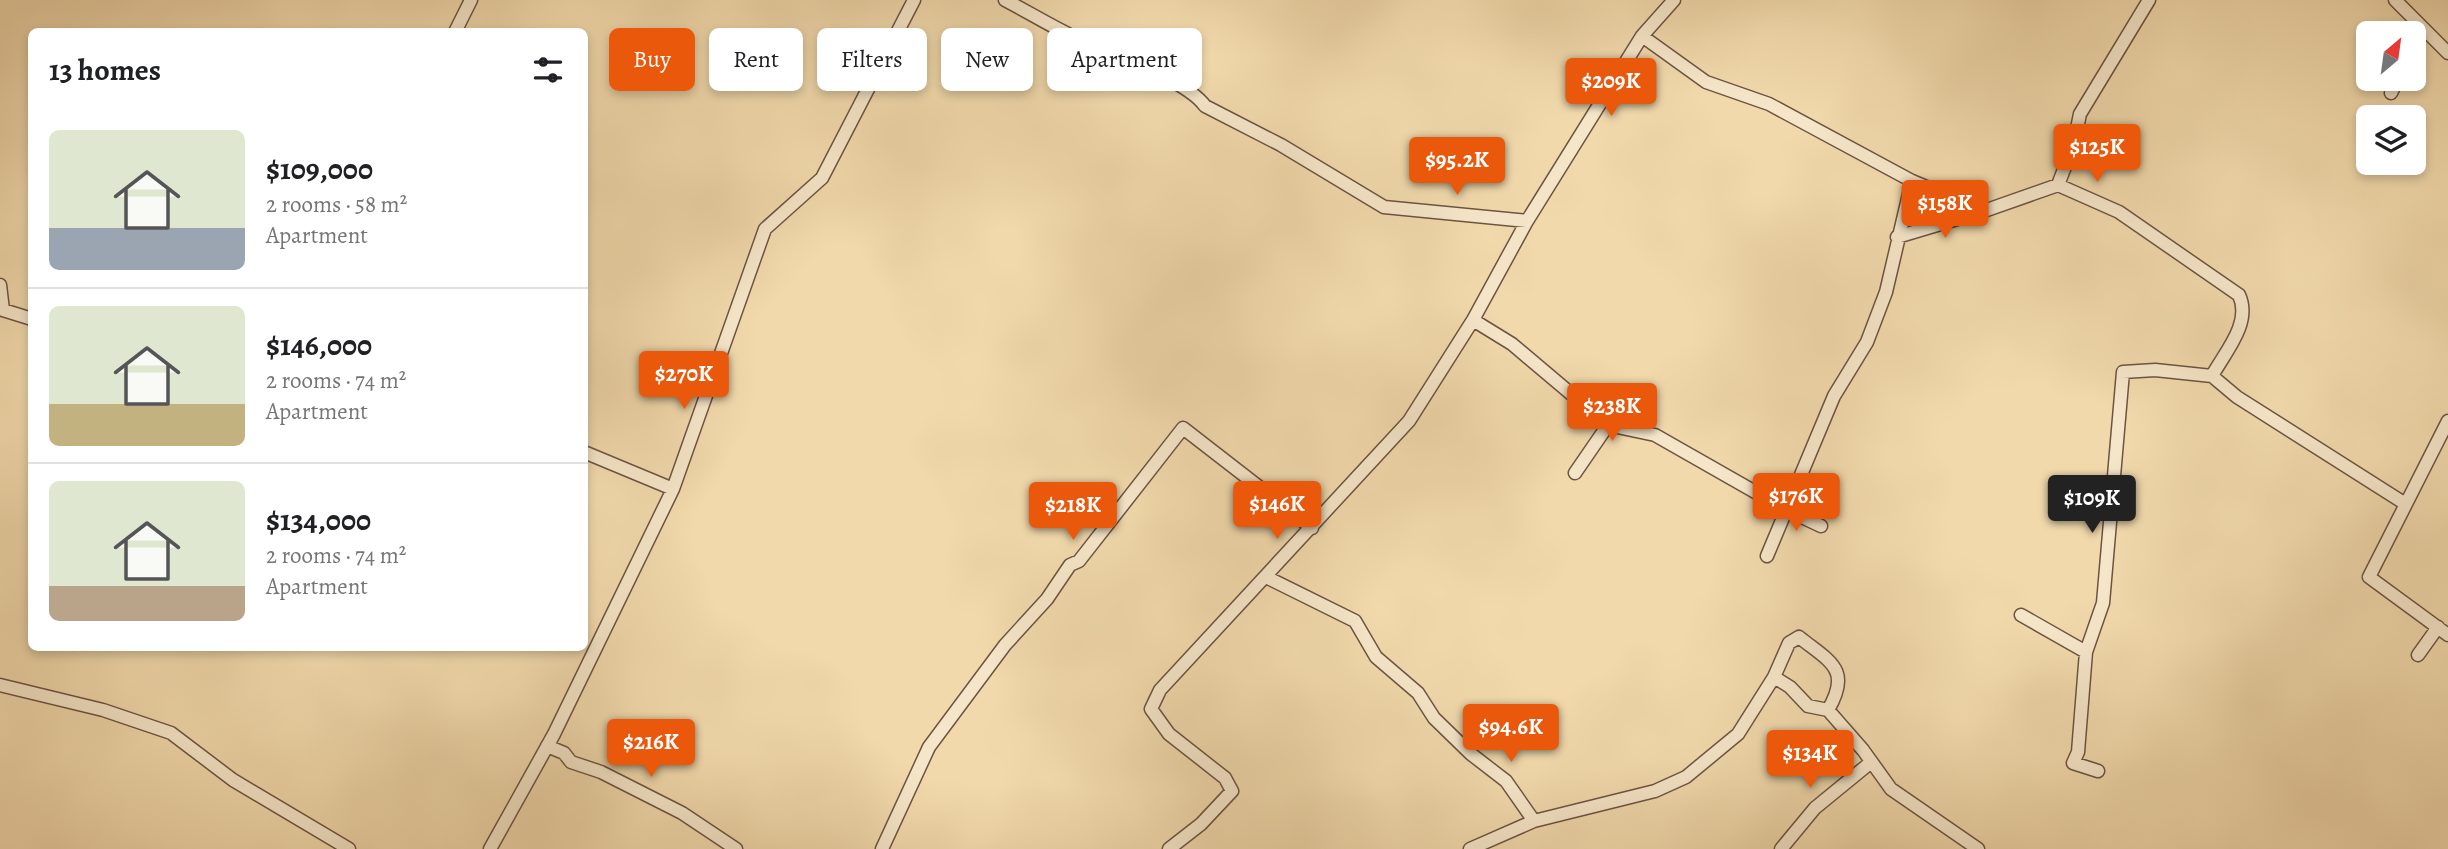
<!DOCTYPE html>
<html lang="en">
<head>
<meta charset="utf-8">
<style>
  :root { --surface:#fff; --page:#f6f6f6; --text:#202124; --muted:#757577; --line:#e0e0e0; --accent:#ea580c }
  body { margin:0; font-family:Alegreya,serif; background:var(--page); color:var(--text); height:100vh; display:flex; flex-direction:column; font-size:26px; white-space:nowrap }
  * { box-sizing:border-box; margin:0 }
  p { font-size:23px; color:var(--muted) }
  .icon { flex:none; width:38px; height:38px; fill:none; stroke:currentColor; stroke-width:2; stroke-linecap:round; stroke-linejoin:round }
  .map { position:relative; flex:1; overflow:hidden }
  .details { position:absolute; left:28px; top:28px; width:560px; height:623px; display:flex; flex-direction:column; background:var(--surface); border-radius:10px; box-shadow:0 4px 10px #0003 }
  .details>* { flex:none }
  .banner { position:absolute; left:609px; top:28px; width:665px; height:63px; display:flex; gap:14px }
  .needle { width:46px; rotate:29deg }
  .controls { position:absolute; left:2356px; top:21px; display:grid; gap:14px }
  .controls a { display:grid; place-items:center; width:70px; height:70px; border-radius:10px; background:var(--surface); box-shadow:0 4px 10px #0003; font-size:35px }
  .price { position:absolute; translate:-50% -60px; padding:0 16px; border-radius:7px; background:var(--accent); color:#fff; font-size:23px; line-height:46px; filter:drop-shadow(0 2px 4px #0008) }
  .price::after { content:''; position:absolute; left:50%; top:42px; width:21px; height:16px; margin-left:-10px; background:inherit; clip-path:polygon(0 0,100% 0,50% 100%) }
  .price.on { background:#222; color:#fff }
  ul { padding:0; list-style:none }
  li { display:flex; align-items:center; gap:21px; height:175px; padding:0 21px }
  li+li { border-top:2px solid var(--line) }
  li span { display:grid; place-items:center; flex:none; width:196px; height:140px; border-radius:10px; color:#555 }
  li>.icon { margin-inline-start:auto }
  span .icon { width:84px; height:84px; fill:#fffc; stroke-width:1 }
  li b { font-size:30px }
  h2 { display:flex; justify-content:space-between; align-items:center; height:84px; padding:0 21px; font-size:30px }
  .pill { padding:0 24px; border-radius:10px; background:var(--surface); box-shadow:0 4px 10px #0003; font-size:24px; line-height:63px }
  .pill.on { background:var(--accent); color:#fff }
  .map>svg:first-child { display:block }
</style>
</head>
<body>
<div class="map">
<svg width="2448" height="849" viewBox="0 0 2448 849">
  <rect width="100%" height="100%" fill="#f1d9ac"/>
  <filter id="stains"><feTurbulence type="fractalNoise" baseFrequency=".00286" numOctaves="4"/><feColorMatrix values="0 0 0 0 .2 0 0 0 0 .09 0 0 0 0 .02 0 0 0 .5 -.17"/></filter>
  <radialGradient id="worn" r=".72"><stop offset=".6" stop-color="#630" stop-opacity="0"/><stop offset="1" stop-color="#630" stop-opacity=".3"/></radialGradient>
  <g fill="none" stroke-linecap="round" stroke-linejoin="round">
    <g stroke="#6c5442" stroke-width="15">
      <path id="minor" d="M1005 0C1028 12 1049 25 1072 36 1105 52 1186 79 1205 106L1281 145 1384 207 1527 221
        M2395 0 2448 53
        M455 32 471 0
        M1642 36 1706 82 1769 104 1912 181 1984 211 2058 185 2119 212 2239 295C2252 323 2225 352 2212 376L2237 397 2404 503
        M2413 46 2420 25
        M2391 93 2398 79
        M2058 185 2074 143 2080 114 2149 0
        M1897 237 1984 211
        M0 285 3 310 32 319
        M1473 320 1512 344 1608 425 1655 435 1785 509 1821 526
        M2448 421 2369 577 2448 635
        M584 452 673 489
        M1575 473 1608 425
        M1767 556 1834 396 1867 342 1886 292 1912 181
        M1266 577 1355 621 1376 657 1418 693 1434 718 1471 754 1506 781 1534 821 1655 791 1686 777 1738 734 1774 677
        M2021 615 2086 652
        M2418 655 2438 627
        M0 685 103 710 171 733 233 780 349 849
        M1828 710C1852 669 1830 662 1799 637L1789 643 1774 677 1790 687 1808 706 1828 710 1863 750 1891 789 1978 849
        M547 746 564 753 571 762 601 772 682 813 736 849
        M2098 771 2073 763 2078 752 2086 652 2103 603 2123 372 2155 370 2212 376
        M490 849 554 734 673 489 765 229 822 178 914 0
        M882 849 929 747 1005 645 1047 599 1070 565 1079 561 1183 428 1312 528
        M1169 849 1201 824 1232 791 1225 778 1169 734 1151 709 1160 690 1409 421 1473 320 1527 221 1642 36 1674 0
        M1470 849 1534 821
        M1781 849 1815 808 1870 763"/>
    </g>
    <use href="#minor" stroke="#f6e6c9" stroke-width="12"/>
  </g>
  <rect width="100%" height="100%" filter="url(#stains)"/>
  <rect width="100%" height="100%" fill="url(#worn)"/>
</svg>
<div class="controls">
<a><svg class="needle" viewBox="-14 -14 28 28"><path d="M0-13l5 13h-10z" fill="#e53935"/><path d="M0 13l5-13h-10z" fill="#757577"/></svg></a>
<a><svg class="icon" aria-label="layers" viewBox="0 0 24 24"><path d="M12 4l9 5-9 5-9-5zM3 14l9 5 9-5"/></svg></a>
</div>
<b class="price" style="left:1611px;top:118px">$209K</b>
<b class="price" style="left:2097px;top:184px">$125K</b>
<b class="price" style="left:1457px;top:197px">$95.2K</b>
<b class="price" style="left:1945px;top:240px">$158K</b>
<b class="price" style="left:684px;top:411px">$270K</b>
<b class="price" style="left:1612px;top:443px">$238K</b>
<b class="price" style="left:1796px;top:533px">$176K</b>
<b class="price on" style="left:2092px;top:535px">$109K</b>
<b class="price" style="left:1277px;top:541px">$146K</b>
<b class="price" style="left:1073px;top:542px">$218K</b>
<b class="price" style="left:1511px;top:764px">$94.6K</b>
<b class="price" style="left:651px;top:779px">$216K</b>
<b class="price" style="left:1810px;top:790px">$134K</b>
<div class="banner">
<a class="pill on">Buy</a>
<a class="pill">Rent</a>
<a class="pill">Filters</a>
<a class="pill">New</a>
<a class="pill">Apartment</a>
</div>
<section class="details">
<h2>13 homes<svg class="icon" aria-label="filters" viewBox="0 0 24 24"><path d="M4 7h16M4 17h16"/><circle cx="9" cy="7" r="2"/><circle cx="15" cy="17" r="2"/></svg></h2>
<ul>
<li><span style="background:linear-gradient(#dfe7d0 70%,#9aa5b1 0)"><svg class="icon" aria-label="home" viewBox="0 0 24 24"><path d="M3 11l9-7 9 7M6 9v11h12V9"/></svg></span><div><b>$109,000</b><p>2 rooms · 58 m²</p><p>Apartment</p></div></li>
<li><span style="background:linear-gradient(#dfe7d0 70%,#c2b280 0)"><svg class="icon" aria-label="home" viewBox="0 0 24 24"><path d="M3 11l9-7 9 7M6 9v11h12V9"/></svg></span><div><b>$146,000</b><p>2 rooms · 74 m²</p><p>Apartment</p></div></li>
<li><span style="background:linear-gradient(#dfe7d0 75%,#b9a48a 0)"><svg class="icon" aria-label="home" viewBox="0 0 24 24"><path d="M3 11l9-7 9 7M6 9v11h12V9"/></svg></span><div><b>$134,000</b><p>2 rooms · 74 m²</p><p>Apartment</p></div></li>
</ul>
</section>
</div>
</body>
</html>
